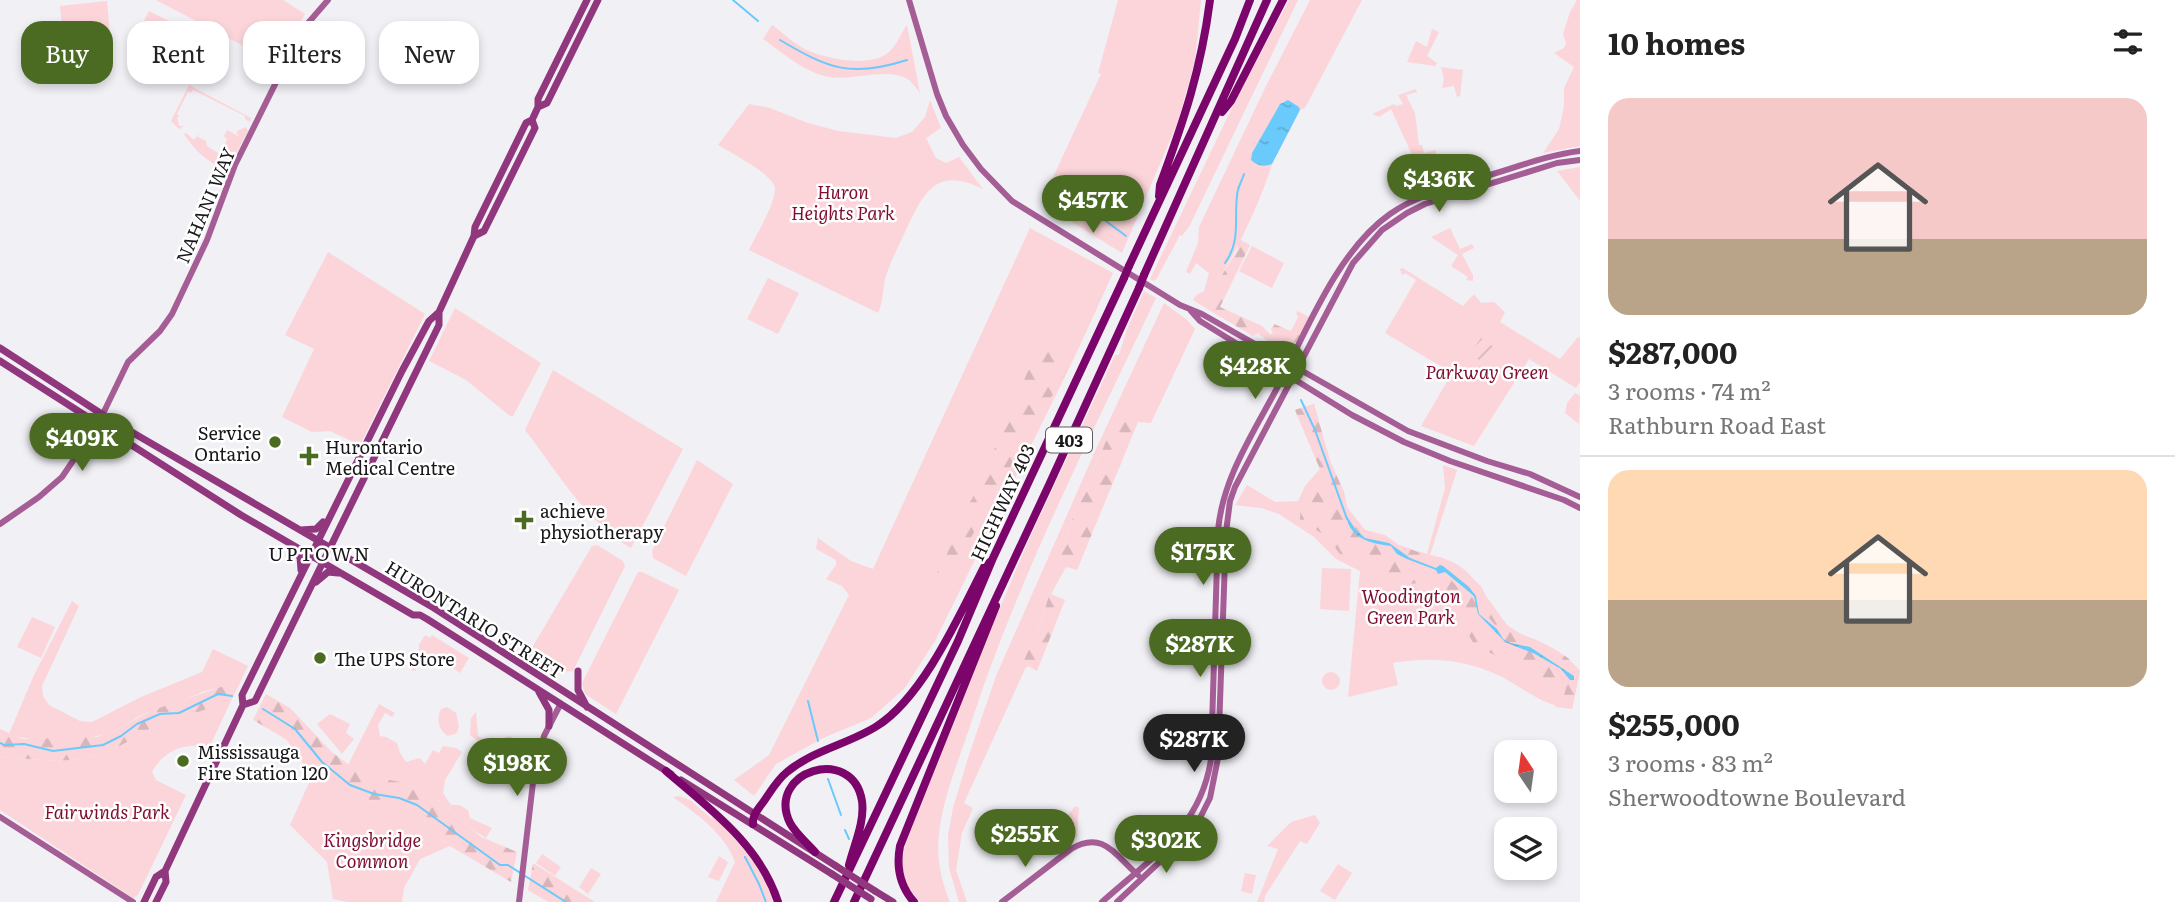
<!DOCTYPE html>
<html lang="en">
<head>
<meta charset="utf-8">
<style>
  :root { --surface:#fff; --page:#f2f2f2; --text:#222; --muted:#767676; --line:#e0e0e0; --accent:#4a6b21 }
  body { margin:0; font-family:Literata,serif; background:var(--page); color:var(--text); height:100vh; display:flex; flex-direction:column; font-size:26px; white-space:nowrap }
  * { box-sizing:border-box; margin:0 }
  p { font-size:23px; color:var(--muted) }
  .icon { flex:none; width:38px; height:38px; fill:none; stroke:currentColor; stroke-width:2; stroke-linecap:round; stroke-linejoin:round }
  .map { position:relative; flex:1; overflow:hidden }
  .details { display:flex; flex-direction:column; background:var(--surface); width:595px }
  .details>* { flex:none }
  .banner { position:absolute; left:21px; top:21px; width:665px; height:63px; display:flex; gap:14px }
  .needle { width:46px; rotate:347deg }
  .controls { position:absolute; left:1494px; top:740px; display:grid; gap:14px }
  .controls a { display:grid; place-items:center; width:63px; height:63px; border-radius:14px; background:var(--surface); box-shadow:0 4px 10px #0003; font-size:35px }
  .price { position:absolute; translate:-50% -60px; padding:0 16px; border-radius:24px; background:var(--accent); color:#fff; font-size:23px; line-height:46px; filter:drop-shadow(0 2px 4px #0008) }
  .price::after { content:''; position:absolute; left:50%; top:42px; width:21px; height:16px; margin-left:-10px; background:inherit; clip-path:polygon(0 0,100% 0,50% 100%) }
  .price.current { background:#222; color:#fff }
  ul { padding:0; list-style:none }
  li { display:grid; align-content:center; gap:14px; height:371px; padding:0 28px }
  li+li { border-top:2px solid var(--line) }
  li span { display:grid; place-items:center; height:217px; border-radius:21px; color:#555 }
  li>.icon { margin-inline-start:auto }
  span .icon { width:126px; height:126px; fill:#fffc; stroke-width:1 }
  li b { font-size:30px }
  h2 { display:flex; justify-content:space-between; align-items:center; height:84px; padding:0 28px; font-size:30px }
  .pill { padding:0 24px; border-radius:21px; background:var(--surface); box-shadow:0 4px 10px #0003; font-size:24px; line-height:63px }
  .pill.current { background:var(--accent); color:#fff }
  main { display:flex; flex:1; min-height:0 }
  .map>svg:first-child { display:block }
</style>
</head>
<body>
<main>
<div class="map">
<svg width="1580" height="902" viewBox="0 0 1580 902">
  <defs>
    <pattern id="forest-firs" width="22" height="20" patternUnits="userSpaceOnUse" patternTransform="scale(1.75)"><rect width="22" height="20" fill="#fbd5d9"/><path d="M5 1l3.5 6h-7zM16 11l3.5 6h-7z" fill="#d6b6ba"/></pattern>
    <pattern id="garden-furrows" width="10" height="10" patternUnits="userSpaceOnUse" patternTransform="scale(1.75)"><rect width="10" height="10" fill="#fbd5d9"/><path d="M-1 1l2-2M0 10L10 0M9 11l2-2" fill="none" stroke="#d6b6ba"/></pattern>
    <pattern id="water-ripples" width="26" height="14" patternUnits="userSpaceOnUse" patternTransform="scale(1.75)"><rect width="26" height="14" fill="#6acafb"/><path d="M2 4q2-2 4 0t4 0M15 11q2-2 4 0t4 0" fill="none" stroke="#5badd7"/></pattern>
  </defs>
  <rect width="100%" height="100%" fill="#f1f0f5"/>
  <path fill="#fbd5d9" d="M156 0H283L305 14 278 64Z
    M1118 0H1201L1195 61 1177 124 1122 253 1041 203 1101 74 1098 73Z
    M1289 0H1298L1190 225 1182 236 1180 235 1157 278 1154 281 1150 279 1239 93Z
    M1310 0H1362L1305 108 1300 110 1299 107 1284 101 1280 104 1252 153 1251 160 1272 164C1258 210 1231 261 1206 302L1207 309 1193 300 1196 295 1204 291 1209 273 1196 263 1190 274 1186 272 1198 243 1199 227 1265 88Z
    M1577 0H1580V146L1543 153 1559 129 1564 107V88L1574 67 1554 53 1564 48 1566 43 1563 34 1570 12Z
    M107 1 110 35 63 40 60 6Z
    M149 11 175 24 153 66 128 53Z
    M772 25C782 32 792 42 803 48 824 59 874 70 892 49 898 42 901 33 907 25L920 93C917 89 913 84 909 80 891 66 852 81 829 77 804 72 784 54 763 39Z
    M1432 29 1439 32 1427 56 1437 63 1435 66 1407 62 1416 41 1427 47Z
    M1441 67 1463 70 1460 96 1457 97 1454 86 1442 88 1444 79Z
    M189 85 251 118 250 122 245 119V116L193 90 191 93 188 92 177 114 180 116 177 117 179 126H184L179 129 171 121Z
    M1416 89 1417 92 1406 95 1415 113 1419 145H1422L1424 153 1436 150V158L1420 162 1406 168 1404 165 1414 159 1391 109 1379 117 1372 114 1394 104 1396 106 1403 104 1398 95Z
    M930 100 941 128 926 138 936 158 946 163 959 157 983 189C937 166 924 191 906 230 899 245 891 260 886 276 882 288 884 301 878 313L749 250C756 235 776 203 775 188 773 174 731 153 718 145L749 104 770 108 805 122 838 131 896 138 912 132 925 117Z
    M246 127 248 131 232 161H230L232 163 228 168 214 161 225 169C207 163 192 147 184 134L186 133 194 140 200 133 198 137 206 141 207 146 221 155 227 139 224 136 227 130 242 138 237 134V131Z
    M1580 167V201L1557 171Z
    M1030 228 1113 273 1076 354 936 639 905 688 871 718 823 738 776 764 754 796 734 780 769 755 849 595 842 586 826 579 836 565V560L816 549 818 538 851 561 873 569Z
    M1450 228 1460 249 1472 244 1474 248 1462 254 1473 275V281L1466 280 1468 277 1451 266 1458 255 1431 237Z
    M1252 246 1284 263 1272 288 1239 271Z
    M328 252 425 314 360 445 330 431 312 432 282 417 314 349 285 335Z
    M1403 268 1463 306 1474 294 1481 303 1494 302 1505 312 1500 322 1560 359 1578 337 1580 338V382L1576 388 1529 359 1474 446 1421 426 1452 373 1385 333 1416 280 1405 273 1402 275 1400 269Z
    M768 278 799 293 778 334 747 319Z
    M1144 291 1156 298C1091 436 1021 572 973 717 961 755 943 795 939 834 936 858 941 880 950 902H920C900 881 900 866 907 837L973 671 1030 537 1115 355H1119L1127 329Z
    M1164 303 1186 319 1195 329 1151 423 1138 422 1122 413 1113 425 1071 522 1041 622 1021 667 1025 669 964 803 973 808 962 833 956 870 967 902H959L949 868 948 835 953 808 968 758 996 676 1097 447Z
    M455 308 541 363 513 416H510L466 380 429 361Z
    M553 370 683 449 631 548C586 522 556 470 525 430Z
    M1575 393 1580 396 1579 424 1565 413 1567 403Z
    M1314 404 1330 461 1344 492 1347 507 1352 516 1365 530 1385 535 1399 545 1427 554 1445 488 1443 465 1457 470 1430 555C1482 565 1476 596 1507 625 1516 634 1530 637 1541 642 1556 649 1568 658 1580 671L1572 709C1542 705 1529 692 1504 678 1470 660 1431 656 1393 663L1398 685 1348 697 1360 571 1336 559 1314 537 1279 514 1261 508 1235 505 1247 485 1275 502 1298 501 1305 486 1320 469 1295 410Z
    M697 460 733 484 686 576 653 558 652 551Z
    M597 545 623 561 625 566 573 671 561 672 557 676 526 658 592 546Z
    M1322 568 1351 569 1349 611 1320 609Z
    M638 572H642L679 590 616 714 585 694 582 683Z
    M72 601 79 606 42 686 43 696 49 705 80 721 92 722 141 697 202 672 213 649 248 666 237 689C211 685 198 694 175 704 168 707 161 707 154 710 138 715 126 726 111 732 85 742 34 743 9 734L34 675Z
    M32 617 55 627 41 658 17 647Z
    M425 635 430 638 432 635 469 658 460 673 441 660 415 665 416 671 412 670 410 665 419 656V645Z
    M1322 681a9 9 0 1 1 18 0a9 9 0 1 1-18 0Z
    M231 701 209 748C186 741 163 751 152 772L156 780 186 795 138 895 133 898 0 810V757L58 761 79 759 111 751 153 727Z
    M379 704 395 713 392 717 385 713 378 725 380 736 386 737 397 743 400 753 406 762 420 758 425 764 433 750 439 753 443 746 456 748 462 752 445 780 443 793 451 805H459L468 810 470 818 492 828 486 838 473 830 433 796 400 782 361 774 348 765Z
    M447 707 456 713 459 726 457 733 448 736C439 731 436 720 441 709Z
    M476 712 478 736 489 742 510 736 525 745 530 763 517 766 515 760 503 762 485 752 477 740 470 735 471 718Z
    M330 714 350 724 346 733 354 739 342 754 317 724Z
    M312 776 350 795 388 805 424 822 450 846 420 859 404 888 402 902H348L333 899 327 862 290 825Z
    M679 796 690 800 711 818 714 816C737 842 764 867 773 902H716L735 862C724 833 698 815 673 797Z
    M1075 806 1079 808 1077 837 1052 852C1047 837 1052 828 1061 817L1065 819Z
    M1315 815 1320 823 1307 844 1300 841 1265 896 1264 902H1257L1278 849 1267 846 1291 822Z
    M542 854 561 867 555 876 536 863Z
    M719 856 728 862 719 881 708 877Z
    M1338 864 1352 873 1335 900 1320 891Z
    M591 868 601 874 588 894 579 887Z
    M1245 873 1256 875 1252 894 1241 891Z"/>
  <path fill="url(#forest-firs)" fill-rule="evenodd" d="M1239 239 1250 245 1220 307 1262 326 1270 334H1273L1271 329 1274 324 1291 331 1298 317 1296 313 1298 311 1309 317C1301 332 1297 349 1280 351L1258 333 1253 336 1207 309 1205 302 1237 251Z
    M1051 351 1060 355 1070 365 988 505 940 598 932 582 948 552 952 533 977 490 1034 357Z
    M1314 404 1330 461 1344 492 1347 507 1365 530 1374 533 1373 535 1420 553 1416 570 1421 574 1418 583 1409 584 1375 567 1372 568 1363 558 1340 554 1326 536 1300 520 1301 503 1320 469 1295 410Z
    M1122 413 1138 422 1077 570 1066 567 1051 594 1065 600 1037 671 1028 666 1025 669 1021 667 1041 622 1071 522 1113 425 1118 414Z
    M1429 575 1445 580 1449 578 1460 590 1473 579 1481 586 1486 596 1507 625 1519 633 1556 650 1568 658 1580 671 1572 709 1555 707 1557 697 1563 699 1566 688 1558 681 1544 684 1532 669 1498 657 1474 644 1446 597 1429 586ZM1467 608 1475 611 1481 608 1495 625C1478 628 1476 618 1467 608Z
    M221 687 237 689 231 701 153 727 111 751 79 759 58 761 0 757V729L23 739 97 737 114 731 153 710Z
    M266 694 290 708 332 752 361 774 400 782 433 796 481 837 517 852 511 882 450 846 424 822 388 805 350 795 312 776 287 740 253 720Z
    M533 863 595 902H548L528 890Z"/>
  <path fill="url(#garden-furrows)" d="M1481 338 1497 349 1486 365 1470 353Z"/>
  <path fill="url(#water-ripples)" d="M1288 100 1299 107 1300 110 1272 164C1264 167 1257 166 1251 160L1252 153 1280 104Z
    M1346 515 1356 530 1365 538 1389 543 1410 558 1436 568 1440 565 1443 566 1469 587 1476 596 1479 614 1497 629 1503 639 1510 643 1530 647 1574 676V680H1570L1561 669 1535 654 1505 642 1478 614 1474 596 1445 572 1438 574 1436 570 1407 559 1397 554 1391 546C1371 544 1349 538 1346 515Z"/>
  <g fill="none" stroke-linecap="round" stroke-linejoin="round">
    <path stroke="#6acafb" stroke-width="2" d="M733 0 758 21
      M780 40C829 69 851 78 907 60
      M1087 207 1126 236
      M1225 263C1241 241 1234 221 1237 196 1237 188 1242 181 1244 174
      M1301 400 1315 430 1347 519
      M808 701 818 741
      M263 709 295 729 322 762 350 785 374 794 399 798 417 805 500 865H508L566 902
      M0 743 4 745 24 744 53 751 103 745 121 736 137 724 160 714 179 713 218 694 232 696
      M828 779 841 815
      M845 830 849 839
      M745 857 759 884 766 902"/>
    <path stroke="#a55d95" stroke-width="6" d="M909 0 937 94 946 116 963 145 981 169 1012 201 1180 305 1202 314 1408 431 1487 461 1530 474 1580 497
      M1191 311 1200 321 1352 415 1404 442 1450 461 1564 500 1580 508
      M0 524 39 497 62 477 98 424 128 362 160 331 172 314 207 240 235 165 302 30 328 0
      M0 817 133 902
      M519 902 534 774 544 736 560 705
      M1002 902 1071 849C1104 829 1116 857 1138 875
      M1102 902C1151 858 1201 828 1211 759L1218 531C1222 480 1252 435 1276 390 1305 334 1337 251 1390 214 1417 195 1451 187 1483 177 1515 168 1547 155 1580 151
      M1117 902 1184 839 1199 820 1210 798 1218 758 1226 532 1230 501 1235 487 1353 263 1382 230 1407 213 1425 204 1557 163 1580 160"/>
    <path stroke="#90377e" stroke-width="7" d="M538 107 547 103 598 0
      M474 236 484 231 535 128 532 120 538 107V99L587 0
      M0 348 111 420 434 608 836 866
      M0 361 241 515 413 615H420L427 619 671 774
      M301 530 316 529 323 522
      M291 548 300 557 301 570
      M316 582 328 572 338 573
      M578 671V690L587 707
      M539 692 549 710V726
      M243 705 255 701 439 325V312
      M681 780 832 874
      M875 891 893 902
      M144 902 156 877 165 871 243 705 242 695 402 371 429 321 439 312 474 236 475 227 526 123 532 120
      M156 902 166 882 165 871"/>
    <path stroke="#7c056b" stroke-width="8" d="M1222 112 1231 101 1283 0
      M1159 196 1160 185C1184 120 1201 70 1210 0
      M1129 266 1235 39 1250 0
      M1144 275 1267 0
      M666 771C709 808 760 845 778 902
      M753 824C752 815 759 808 764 801 771 791 777 780 787 772 813 750 849 744 877 726 923 697 959 616 984 567L991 561
      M815 852C807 843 796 834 790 823 765 771 853 744 862 801 865 822 854 845 849 865
      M834 902 958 641 993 558 1124 278
      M854 902 1049 485 1139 288
      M914 902C900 886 896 867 900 846L996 606"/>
    <path stroke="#90377e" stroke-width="7" d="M836 866 875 891
      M832 874 871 899"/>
    <path stroke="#7c056b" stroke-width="8" d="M1124 278 1129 266
      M1139 288 1144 275"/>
  </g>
  <g fill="#4a6b21" stroke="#fff" stroke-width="2.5">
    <circle cx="275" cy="442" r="7"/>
    <path d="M305.5 445.5h7v7h7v7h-7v7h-7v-7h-7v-7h7z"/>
    <path d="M520.5 509.5h7v7h7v7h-7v7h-7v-7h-7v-7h7z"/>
    <circle cx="320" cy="658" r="7"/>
    <circle cx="183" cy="761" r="7"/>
  </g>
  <g text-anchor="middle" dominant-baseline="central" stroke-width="5" stroke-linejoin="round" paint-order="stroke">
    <rect fill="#fff" stroke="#5d5d5e" stroke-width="2" x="1046" y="427.5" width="46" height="25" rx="5"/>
    <g font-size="16" font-weight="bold" fill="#181719">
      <text x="1069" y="440">403</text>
    </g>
    <g font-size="18" font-style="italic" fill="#7e0e31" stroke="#fff">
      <text x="843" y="191">Huron<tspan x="843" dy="21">Heights Park</tspan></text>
      <text x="1487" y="371">Parkway Green</text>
      <text x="1411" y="595">Woodington<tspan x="1411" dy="21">Green Park</tspan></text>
      <text x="107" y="811">Fairwinds Park</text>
      <text x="372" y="839">Kingsbridge<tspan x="372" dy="21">Common</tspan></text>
    </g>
    <g font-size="18" fill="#181719" stroke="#fff">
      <text transform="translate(205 205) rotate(-67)">NAHANI WAY</text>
      <text transform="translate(1002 502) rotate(-65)">HIGHWAY 403</text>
      <text transform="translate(475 619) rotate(32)">HURONTARIO STREET</text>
    </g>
    <g font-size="18" fill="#181719" stroke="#fff" text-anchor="start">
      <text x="261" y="432" text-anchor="end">Service<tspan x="261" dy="21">Ontario</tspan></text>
      <text x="325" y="446">Hurontario<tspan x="325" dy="21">Medical Centre</tspan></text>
      <text x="540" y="510">achieve<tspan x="540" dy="21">physiotherapy</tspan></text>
      <text x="334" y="658">The UPS Store</text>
      <text x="197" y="751">Mississauga<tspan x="197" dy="21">Fire Station 120</tspan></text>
    </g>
    <g font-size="19" letter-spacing="2" fill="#181719" stroke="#fff">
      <text x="320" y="553">UPTOWN</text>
    </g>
  </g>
</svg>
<div class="controls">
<a><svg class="needle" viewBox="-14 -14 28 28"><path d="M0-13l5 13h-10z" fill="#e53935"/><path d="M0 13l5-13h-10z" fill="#767676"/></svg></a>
<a><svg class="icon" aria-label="layers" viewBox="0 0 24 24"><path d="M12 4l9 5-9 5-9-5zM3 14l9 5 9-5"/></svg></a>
</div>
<b class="price" style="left:1439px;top:214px">$436K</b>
<b class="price" style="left:1093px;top:235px">$457K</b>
<b class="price" style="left:1255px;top:401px">$428K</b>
<b class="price" style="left:82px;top:473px">$409K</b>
<b class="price" style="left:1203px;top:587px">$175K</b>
<b class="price" style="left:1200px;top:679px">$287K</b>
<b class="price current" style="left:1194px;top:774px">$287K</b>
<b class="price" style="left:517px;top:798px">$198K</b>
<b class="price" style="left:1025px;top:869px">$255K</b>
<b class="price" style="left:1166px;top:875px">$302K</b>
<div class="banner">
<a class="pill current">Buy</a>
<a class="pill">Rent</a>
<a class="pill">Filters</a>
<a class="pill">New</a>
</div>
</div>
<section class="details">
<h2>10 homes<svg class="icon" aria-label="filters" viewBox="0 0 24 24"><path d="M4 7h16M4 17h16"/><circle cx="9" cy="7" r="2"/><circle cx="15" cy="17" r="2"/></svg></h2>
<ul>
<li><span style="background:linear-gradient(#f6c9c9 65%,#b9a48a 0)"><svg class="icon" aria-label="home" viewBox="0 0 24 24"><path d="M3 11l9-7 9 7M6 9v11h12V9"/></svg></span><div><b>$287,000</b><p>3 rooms · 74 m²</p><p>Rathburn Road East</p></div></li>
<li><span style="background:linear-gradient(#ffd9b3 60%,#b9a48a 0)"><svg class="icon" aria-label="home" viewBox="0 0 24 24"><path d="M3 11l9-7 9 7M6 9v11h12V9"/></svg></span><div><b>$255,000</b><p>3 rooms · 83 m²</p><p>Sherwoodtowne Boulevard</p></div></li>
</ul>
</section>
</main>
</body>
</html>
